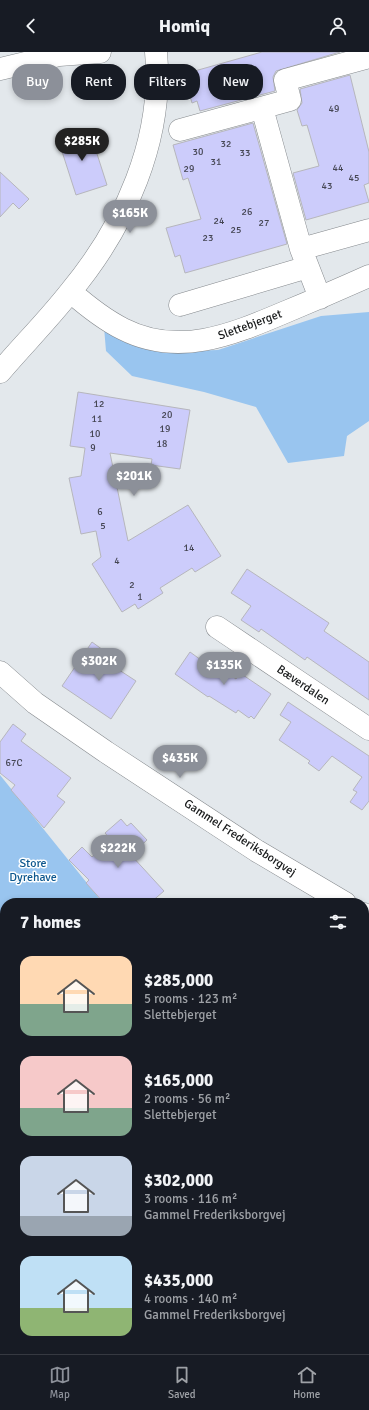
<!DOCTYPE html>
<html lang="en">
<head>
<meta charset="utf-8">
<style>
  :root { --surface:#171b24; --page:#20242c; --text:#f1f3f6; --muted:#9ea1a6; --line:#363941; --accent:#8c9099 }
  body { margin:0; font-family:Signika,sans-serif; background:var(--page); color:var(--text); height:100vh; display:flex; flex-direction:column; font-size:15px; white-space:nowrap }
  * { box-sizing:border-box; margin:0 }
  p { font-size:13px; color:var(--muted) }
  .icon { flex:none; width:22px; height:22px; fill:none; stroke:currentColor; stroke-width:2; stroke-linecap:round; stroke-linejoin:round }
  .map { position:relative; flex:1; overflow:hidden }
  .details { position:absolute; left:0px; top:846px; width:369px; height:456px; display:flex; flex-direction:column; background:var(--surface); border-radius:16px 16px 0 0; box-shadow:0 2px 6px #0003 }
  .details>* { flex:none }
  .top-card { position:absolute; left:12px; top:12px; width:345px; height:36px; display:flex; gap:8px }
  .price { position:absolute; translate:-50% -34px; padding:0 9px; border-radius:14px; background:var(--accent); color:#fff; font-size:13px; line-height:26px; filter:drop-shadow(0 1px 2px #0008) }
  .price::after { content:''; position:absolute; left:50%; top:24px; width:12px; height:9px; margin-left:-6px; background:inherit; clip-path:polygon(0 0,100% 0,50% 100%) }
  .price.active { background:#222; color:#fff }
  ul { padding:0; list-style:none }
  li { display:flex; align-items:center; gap:12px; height:100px; padding:0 20px }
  li span { display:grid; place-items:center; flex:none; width:112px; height:80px; border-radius:12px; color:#555 }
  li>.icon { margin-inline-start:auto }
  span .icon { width:48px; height:48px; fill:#fffc; stroke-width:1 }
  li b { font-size:17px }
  h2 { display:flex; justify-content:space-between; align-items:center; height:48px; padding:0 20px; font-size:17px }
  .tag { padding:0 14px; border-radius:16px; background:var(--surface); box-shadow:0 2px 6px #0003; font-size:14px; line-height:36px }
  .tag.active { background:var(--accent); color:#fff }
  header { display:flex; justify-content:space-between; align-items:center; height:52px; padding:0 20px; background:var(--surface); font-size:18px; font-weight:700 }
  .tab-bar { display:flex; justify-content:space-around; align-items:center; height:56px; border-top:1px solid var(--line); background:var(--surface); font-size:11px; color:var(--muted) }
  .tab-bar a { display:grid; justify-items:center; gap:2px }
  .tab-bar .active { color:var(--accent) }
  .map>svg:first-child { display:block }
</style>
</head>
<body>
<header><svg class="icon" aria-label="back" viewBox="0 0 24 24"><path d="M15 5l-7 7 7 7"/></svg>Homiq<svg class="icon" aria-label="person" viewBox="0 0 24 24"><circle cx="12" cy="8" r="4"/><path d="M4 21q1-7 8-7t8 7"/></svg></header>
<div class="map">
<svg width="369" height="1302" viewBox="0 0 369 1302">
  <rect width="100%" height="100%" fill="#e3e8ec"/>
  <path fill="#99c5ef" d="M369 260V369L347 384 344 404 288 411 256 355 204 340 132 324 106 299 104 275 187 299 218 298 321 264Z
    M0 723 103 851H5V1297H350L349 1302H0Z"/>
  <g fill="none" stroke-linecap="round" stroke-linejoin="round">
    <path stroke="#6edcf9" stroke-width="5" d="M0 1127 5 1125
      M364 1209 369 1211"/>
  </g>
  <path fill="#ccccfb" stroke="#b6b6bc" d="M262 0H340L276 19 273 25 275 39 200 59 197 49 192 51 184 22Z
    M350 23 369 100V131L364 133 369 150 306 168 293 121 319 114 307 73 302 74 297 58 302 51 300 37Z
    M253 71 287 192 185 221 180 203 175 205 166 176 201 167 188 126 183 128 173 93Z
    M89 77 107 133 76 143 58 87Z
    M0 120 29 147 19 157 13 151 0 165Z
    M78 340 190 358 180 417 151 413 152 407 110 401 128 489 188 453 221 504 195 520 192 516 160 536 163 541 138 557 135 552 122 560 92 512 101 505 96 479 81 482 69 426 81 424 85 396 70 394Z
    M247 517 329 571 324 579 369 610V648L307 605 305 608 261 577 259 580 241 568 251 554 231 541Z
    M92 590 114 606 110 612 136 629 111 667 62 634Z
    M190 600 208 613 211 608 236 627 240 621 271 642 254 667 251 664 249 666 238 658 236 661 209 644 208 645 175 622Z
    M288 650 369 704V749L362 758 350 750 357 740 353 738 362 725 332 704 319 719 308 711 310 709 279 688 291 670 280 663Z
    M13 672 26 682 21 689 71 726 57 744 65 750 44 776 11 738 15 733 0 721V690Z
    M121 767 127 774 131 771 147 788 131 803 164 839 150 851H104L86 831 89 828 69 808 82 795 92 805 111 788 105 781Z"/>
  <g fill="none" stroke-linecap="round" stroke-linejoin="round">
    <g stroke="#85898d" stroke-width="23">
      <path id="minor" d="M0 17 59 3 100 0
        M262 56 301 197
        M180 78 290 48 285 28 369 5
        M71 240C87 254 103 267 123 277 178 305 231 283 283 261 312 249 340 237 369 224
        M320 246 301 197 369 178
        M180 253 308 215
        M0 320C23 293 48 268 70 240 125 174 164 87 156 0
        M217 575 369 677
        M0 620 35 651 106 700 257 799 345 851
        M364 862 369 865"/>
    </g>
    <use href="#minor" stroke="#fff" stroke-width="22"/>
  </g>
  <g text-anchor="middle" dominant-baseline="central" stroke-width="3" stroke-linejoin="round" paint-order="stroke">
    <g font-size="10" fill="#444552">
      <text x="334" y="57">49</text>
      <text x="226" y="92">32</text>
      <text x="198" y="100">30</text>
      <text x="245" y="101">33</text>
      <text x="216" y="110">31</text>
      <text x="338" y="116">44</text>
      <text x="189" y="117">29</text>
      <text x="354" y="126">45</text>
      <text x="327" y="134">43</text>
      <text x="247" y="160">26</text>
      <text x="219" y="169">24</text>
      <text x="264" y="171">27</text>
      <text x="236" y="178">25</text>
      <text x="208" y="186">23</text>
      <text x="99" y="352">12</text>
      <text x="167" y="363">20</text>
      <text x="97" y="367">11</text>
      <text x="165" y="377">19</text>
      <text x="95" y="382">10</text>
      <text x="162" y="392">18</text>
      <text x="93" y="396">9</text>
      <text x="100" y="460">6</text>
      <text x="103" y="474">5</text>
      <text x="189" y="496">14</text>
      <text x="117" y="509">4</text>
      <text x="132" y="533">2</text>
      <text x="140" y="545">1</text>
      <text x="14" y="711">67C</text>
    </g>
    <g font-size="12" fill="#161819" stroke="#fff">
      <text transform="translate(250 273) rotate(-20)">Slettebjerget</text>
      <text transform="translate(303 633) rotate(34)">Bæverdalen</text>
      <text transform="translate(240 786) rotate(33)">Gammel Frederiksborgvej</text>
    </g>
    <g font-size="12" fill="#0e588e" stroke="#fff">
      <text x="33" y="811">Store<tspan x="33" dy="14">Dyrehave</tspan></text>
    </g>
  </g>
</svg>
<b class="price active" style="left:82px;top:110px">$285K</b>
<b class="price" style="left:130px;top:182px">$165K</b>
<b class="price" style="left:134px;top:445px">$201K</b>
<b class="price" style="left:99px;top:630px">$302K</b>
<b class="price" style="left:224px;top:634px">$135K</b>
<b class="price" style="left:180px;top:727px">$435K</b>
<b class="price" style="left:118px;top:817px">$222K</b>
<div class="top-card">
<a class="tag active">Buy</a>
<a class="tag">Rent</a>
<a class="tag">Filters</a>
<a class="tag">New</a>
</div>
<section class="details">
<h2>7 homes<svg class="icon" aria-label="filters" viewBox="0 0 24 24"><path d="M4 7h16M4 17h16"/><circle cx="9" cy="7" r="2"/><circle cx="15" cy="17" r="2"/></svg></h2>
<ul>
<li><span style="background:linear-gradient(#ffd9b3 60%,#7fa58c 0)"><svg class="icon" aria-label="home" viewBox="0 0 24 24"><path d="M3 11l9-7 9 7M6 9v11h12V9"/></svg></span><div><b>$285,000</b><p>5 rooms · 123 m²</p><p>Slettebjerget</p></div></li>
<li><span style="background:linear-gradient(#f6c9c9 65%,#7fa58c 0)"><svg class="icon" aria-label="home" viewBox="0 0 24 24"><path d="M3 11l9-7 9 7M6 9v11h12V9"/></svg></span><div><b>$165,000</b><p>2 rooms · 56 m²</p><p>Slettebjerget</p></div></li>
<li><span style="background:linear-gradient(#c9d6e8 75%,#9aa5b1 0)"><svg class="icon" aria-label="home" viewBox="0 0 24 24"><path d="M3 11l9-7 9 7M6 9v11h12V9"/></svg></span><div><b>$302,000</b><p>3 rooms · 116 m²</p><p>Gammel Frederiksborgvej</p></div></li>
<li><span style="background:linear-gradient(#bfe0f5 65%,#8fb573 0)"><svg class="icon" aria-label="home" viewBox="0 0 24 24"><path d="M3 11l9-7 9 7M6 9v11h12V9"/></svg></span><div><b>$435,000</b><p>4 rooms · 140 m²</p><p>Gammel Frederiksborgvej</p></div></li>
</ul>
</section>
</div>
<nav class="tab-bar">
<a class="active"><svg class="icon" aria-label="map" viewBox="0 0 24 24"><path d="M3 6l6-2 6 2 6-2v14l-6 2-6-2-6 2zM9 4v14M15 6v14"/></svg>Map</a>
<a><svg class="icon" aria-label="saved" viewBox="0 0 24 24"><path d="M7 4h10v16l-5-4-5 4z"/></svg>Saved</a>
<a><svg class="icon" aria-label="home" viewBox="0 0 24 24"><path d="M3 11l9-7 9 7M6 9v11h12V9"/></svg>Home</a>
</nav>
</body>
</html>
